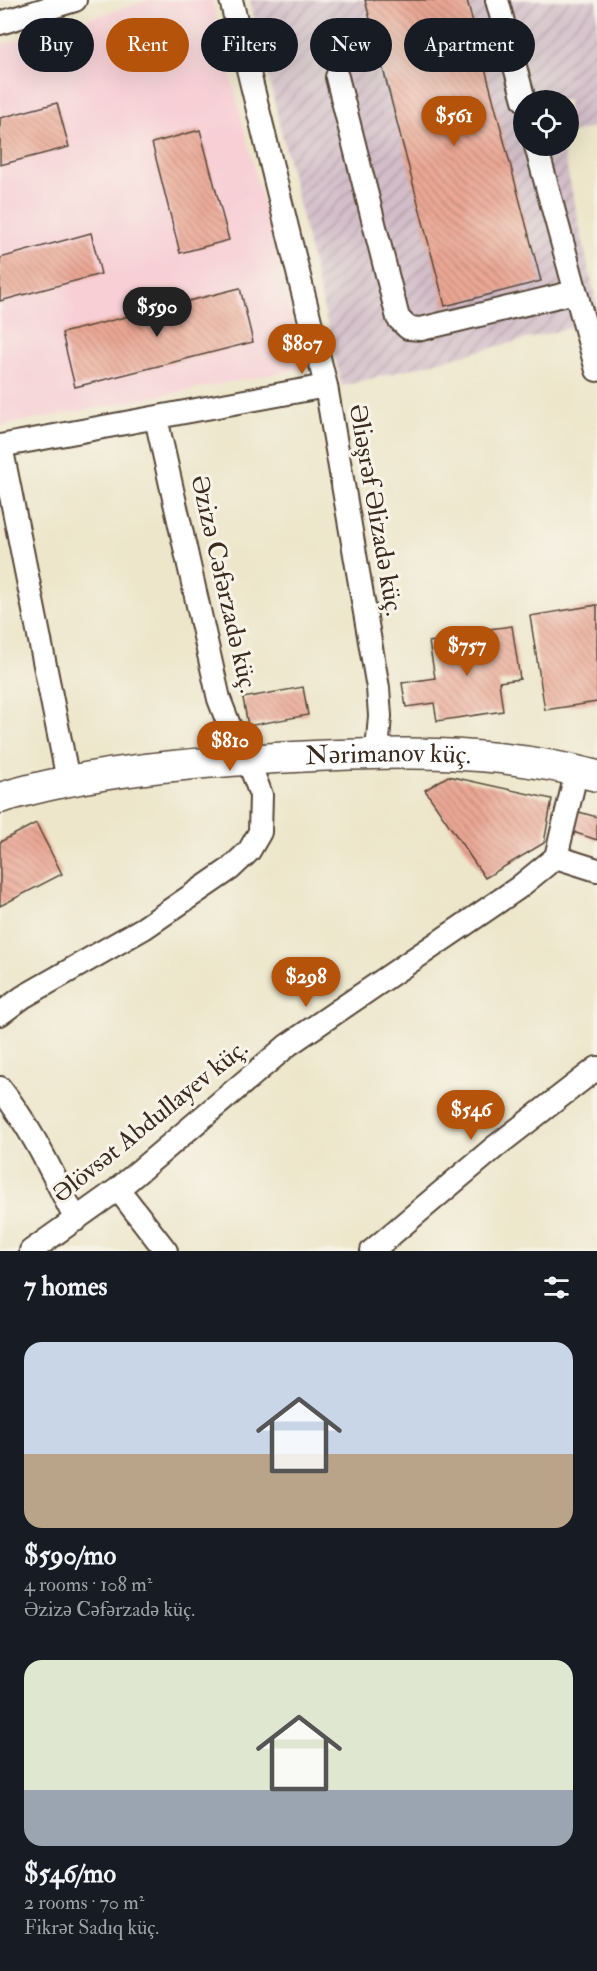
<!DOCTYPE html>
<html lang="en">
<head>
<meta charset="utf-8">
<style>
  :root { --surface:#171b24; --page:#242831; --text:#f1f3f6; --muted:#9ea1a6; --accent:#b45309 }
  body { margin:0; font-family:"IM FELL Double Pica",serif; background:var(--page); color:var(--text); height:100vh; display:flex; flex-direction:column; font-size:22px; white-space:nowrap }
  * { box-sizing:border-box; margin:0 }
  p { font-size:20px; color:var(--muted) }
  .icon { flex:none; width:33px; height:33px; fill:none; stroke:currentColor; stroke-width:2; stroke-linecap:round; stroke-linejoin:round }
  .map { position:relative; height:1251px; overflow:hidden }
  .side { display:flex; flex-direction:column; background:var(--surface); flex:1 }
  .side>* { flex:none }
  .hud { position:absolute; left:18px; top:18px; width:561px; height:54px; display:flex; gap:12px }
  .buttons { position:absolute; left:513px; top:90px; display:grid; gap:12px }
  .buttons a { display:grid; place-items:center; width:66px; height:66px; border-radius:50%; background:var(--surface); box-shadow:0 6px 24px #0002; font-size:30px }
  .price { position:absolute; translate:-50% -51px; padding:0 14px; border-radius:21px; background:var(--accent); color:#fff; font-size:20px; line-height:39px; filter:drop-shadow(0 2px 3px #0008) }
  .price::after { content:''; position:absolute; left:50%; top:36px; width:18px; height:14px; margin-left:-9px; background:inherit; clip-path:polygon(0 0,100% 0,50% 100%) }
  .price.selected { background:#222; color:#fff }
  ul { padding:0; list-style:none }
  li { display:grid; align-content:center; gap:12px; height:318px; padding:0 24px }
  li span { display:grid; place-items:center; height:186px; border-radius:18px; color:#555 }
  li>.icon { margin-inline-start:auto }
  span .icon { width:108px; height:108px; fill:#fffc; stroke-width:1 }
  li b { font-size:26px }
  h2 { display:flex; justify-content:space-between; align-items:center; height:72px; padding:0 24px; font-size:26px }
  .tag { padding:0 21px; border-radius:27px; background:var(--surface); box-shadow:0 6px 24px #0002; font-size:21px; line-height:54px }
  .tag.selected { background:var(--accent); color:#fff }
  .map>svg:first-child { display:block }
</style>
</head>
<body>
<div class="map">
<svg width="597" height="1251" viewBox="0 0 597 1251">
  <defs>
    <pattern id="industrial-furrows" width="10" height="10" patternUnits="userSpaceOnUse" patternTransform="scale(1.5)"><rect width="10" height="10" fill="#d2bdc8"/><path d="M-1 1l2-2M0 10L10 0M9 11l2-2" fill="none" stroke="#ac9aa2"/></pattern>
    <pattern id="building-back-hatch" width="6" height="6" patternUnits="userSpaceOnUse" patternTransform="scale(1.5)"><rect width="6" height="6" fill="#eba794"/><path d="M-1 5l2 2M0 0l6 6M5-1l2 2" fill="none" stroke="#c08878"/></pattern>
  </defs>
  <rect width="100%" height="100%" fill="#f7f3e8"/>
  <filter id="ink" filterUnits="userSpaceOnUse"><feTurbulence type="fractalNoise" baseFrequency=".0167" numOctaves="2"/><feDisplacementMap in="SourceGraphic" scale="12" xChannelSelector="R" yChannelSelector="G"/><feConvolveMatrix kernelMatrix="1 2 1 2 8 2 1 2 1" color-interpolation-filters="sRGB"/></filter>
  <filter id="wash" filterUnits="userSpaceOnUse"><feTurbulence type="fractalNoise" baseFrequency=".008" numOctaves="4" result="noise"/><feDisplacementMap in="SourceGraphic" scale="24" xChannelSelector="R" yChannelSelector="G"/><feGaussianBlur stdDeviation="1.35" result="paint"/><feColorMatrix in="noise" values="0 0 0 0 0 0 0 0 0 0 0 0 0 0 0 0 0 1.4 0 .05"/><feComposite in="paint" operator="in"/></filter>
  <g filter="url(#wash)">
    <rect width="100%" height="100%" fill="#ede6ca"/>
    <path fill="#f7cfd5" d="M150 0H212L304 368 0 426V45Z"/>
    <path fill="url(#industrial-furrows)" d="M250 0H597V126L569 134 568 100H524V146H562L597 307V321L342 386Z"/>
    <g id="blocks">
      <path fill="url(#building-back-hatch)" d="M365 0H467L541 281 445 306Z
        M57 103 69 147 0 165V118Z
        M200 130 229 240 180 253 152 143Z
        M91 233 101 274 0 301V258Z
        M240 288 253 342 75 387 62 333Z
        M597 605V702L545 710 530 616Z
        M512 626 520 679 499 682 503 711 437 721 434 703 406 707 402 683 435 678 429 642 462 637 464 657 484 654 481 630Z
        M303 687 308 715 248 726 243 698Z
        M448 776 552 799 544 843 485 878 425 790Z
        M579 812 597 817V840L573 832Z
        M36 823 62 874 0 906V842Z"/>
    </g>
  </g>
  <g filter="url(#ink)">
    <use href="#blocks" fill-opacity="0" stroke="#564638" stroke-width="1.5"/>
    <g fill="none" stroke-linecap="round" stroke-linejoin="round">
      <g stroke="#564638" stroke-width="26">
        <path id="minor" d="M231 0 326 386 378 688 380 716 377 752
          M497 0 524 100
          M0 23 75 0
          M337 77 398 318 408 328 421 329 575 292
          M536 146 597 370
          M0 446 326 386
          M1 446 68 780
          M556 857 597 870
          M0 1014 23 997 144 928 230 869 249 851 260 832 261 795 248 760 229 725 219 699 156 418
          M0 1088C32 1128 53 1175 76 1220
          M118 1189 166 1251
          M31 1251 118 1189 288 1045 518 888 556 857 577 770
          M372 1251 495 1147 597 1068"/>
      </g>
      <g stroke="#564638" stroke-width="33">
        <g id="major">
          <path id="s1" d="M0 798C89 771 183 764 275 758 383 752 491 747 597 776"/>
        </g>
      </g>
      <use href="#minor" stroke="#fff" stroke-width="22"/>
      <use href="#major" stroke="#fff" stroke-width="30"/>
    </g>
  </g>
  <g text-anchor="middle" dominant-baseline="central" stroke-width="6" stroke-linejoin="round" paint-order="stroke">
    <g font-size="26" fill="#3b2a1e" stroke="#f7f3e8">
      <text transform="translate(376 510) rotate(80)">Əliəşrəf Əlizadə küç.</text>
      <text transform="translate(224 584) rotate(77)">Əzizə Cəfərzadə küç.</text>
      <text stroke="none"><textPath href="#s1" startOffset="392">Nərimanov küç.</textPath></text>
      <text transform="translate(150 1121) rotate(-39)">Əlövsət Abdullayev küç.</text>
    </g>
  </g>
</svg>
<div class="buttons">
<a><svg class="icon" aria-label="locate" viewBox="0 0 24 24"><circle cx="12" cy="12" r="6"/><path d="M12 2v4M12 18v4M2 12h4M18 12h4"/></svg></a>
</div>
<b class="price" style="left:454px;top:147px">$561</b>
<b class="price selected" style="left:157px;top:338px">$590</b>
<b class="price" style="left:302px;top:375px">$807</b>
<b class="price" style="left:467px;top:677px">$757</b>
<b class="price" style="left:230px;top:772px">$810</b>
<b class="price" style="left:306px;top:1008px">$298</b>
<b class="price" style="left:471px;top:1141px">$546</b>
<div class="hud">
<a class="tag">Buy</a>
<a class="tag selected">Rent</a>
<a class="tag">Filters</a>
<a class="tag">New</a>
<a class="tag">Apartment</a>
</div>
</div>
<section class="side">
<h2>7 homes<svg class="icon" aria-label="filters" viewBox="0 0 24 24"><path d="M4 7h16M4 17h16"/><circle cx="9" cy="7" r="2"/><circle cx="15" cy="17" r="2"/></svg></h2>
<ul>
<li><span style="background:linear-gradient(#c9d6e8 60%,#b9a48a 0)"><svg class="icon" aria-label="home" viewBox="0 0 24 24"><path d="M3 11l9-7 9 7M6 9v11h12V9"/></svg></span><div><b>$590/mo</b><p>4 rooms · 108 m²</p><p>Əzizə Cəfərzadə küç.</p></div></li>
<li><span style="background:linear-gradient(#dfe7d0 70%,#9aa5b1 0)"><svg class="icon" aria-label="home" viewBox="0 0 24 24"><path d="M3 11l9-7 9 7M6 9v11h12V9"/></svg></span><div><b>$546/mo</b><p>2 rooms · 70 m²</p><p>Fikrət Sadıq küç.</p></div></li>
</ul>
</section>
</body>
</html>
